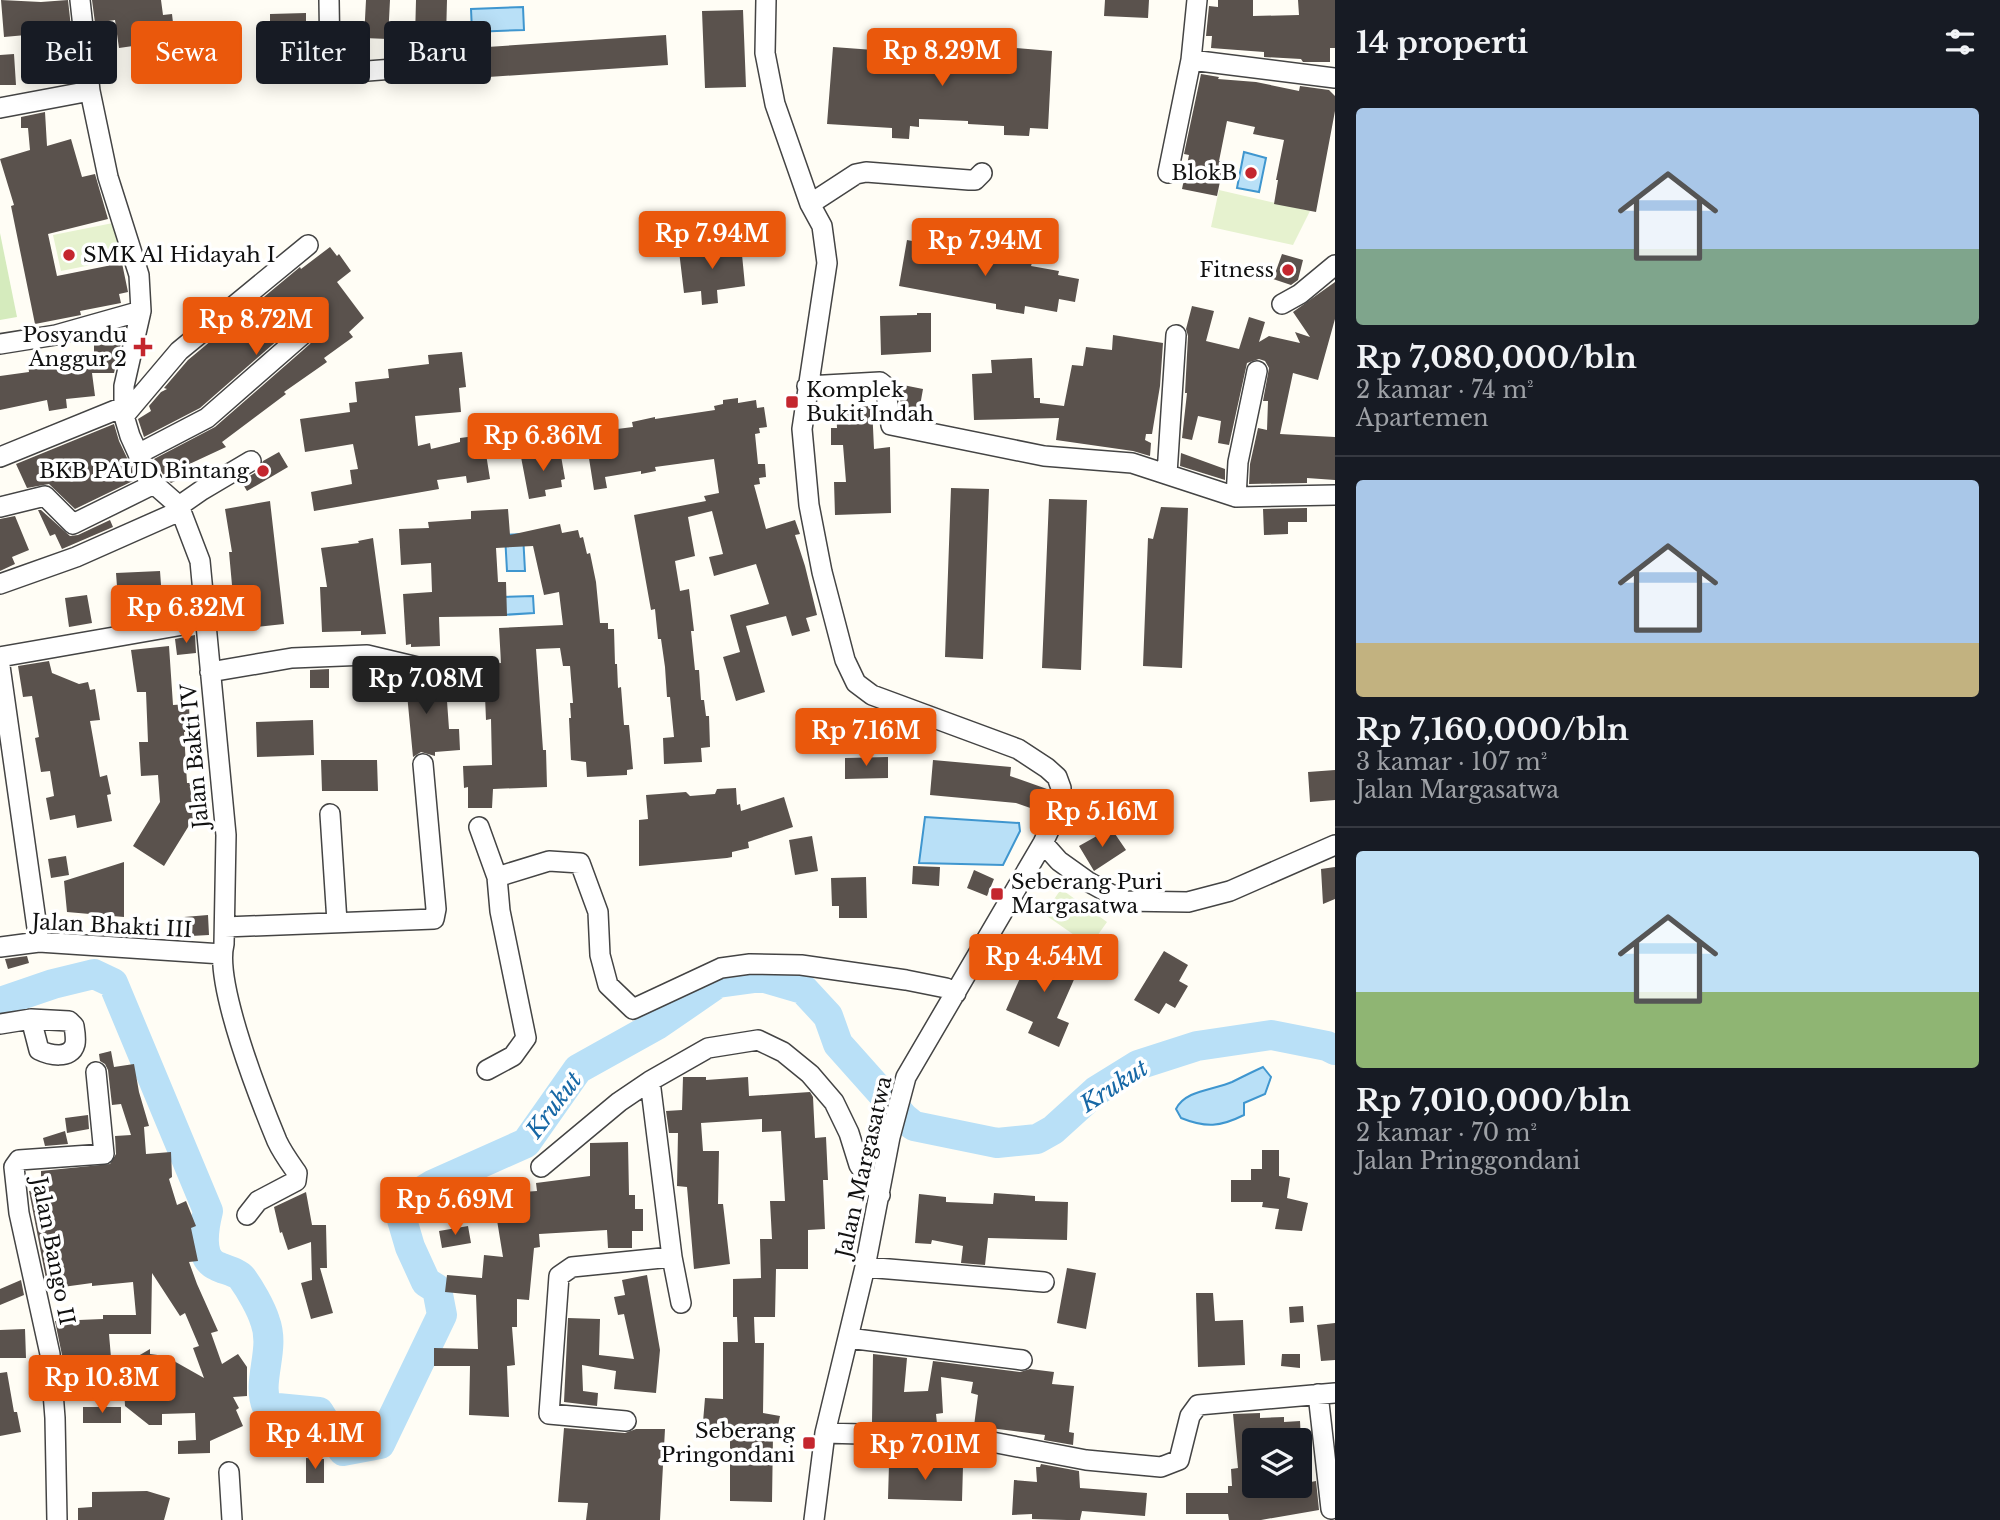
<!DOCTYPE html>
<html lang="id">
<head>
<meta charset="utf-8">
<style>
  :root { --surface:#171b24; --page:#20242c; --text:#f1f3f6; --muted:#9ea1a6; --line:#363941; --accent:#ea580c }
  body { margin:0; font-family:"Libre Baskerville",serif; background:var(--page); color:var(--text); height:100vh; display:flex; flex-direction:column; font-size:26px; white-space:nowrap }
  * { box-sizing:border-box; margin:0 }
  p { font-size:23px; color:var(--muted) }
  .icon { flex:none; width:38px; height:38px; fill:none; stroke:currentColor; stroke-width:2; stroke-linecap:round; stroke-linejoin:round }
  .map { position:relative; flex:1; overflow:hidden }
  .sheet { display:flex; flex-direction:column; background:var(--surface); width:665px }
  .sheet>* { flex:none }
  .guide { position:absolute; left:21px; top:21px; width:665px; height:63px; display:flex; gap:14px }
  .controls { position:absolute; left:1242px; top:1428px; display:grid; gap:14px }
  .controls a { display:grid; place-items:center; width:70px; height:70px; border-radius:7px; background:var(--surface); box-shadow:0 4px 18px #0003; font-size:35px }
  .price { position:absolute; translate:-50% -60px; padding:0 16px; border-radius:7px; background:var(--accent); color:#fff; font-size:23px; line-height:46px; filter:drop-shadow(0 2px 4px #0008) }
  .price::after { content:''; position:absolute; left:50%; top:42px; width:21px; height:16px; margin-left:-10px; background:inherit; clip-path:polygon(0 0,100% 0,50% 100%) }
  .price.active { background:#222; color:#fff }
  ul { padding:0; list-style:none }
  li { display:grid; align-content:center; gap:14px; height:371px; padding:0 21px }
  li+li { border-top:2px solid var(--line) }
  li span { display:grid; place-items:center; height:217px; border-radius:7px; color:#555 }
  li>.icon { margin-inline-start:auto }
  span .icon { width:126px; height:126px; fill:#fffc; stroke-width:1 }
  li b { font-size:30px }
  h2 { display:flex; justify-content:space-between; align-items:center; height:84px; padding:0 21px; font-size:30px }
  .chip { padding:0 24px; border-radius:7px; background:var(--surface); box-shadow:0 4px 18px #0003; font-size:24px; line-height:63px }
  .chip.active { background:var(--accent); color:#fff }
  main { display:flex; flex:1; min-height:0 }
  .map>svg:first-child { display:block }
</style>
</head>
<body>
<main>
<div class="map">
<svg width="1335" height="1520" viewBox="0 0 1335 1520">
  <rect width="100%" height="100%" fill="#fffdf5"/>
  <path fill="#d5ebbd" d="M0 233 17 317 0 320Z"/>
  <path fill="#e6f2cf" d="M1219 190 1310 211 1293 245 1211 227Z
    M113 223 121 259 61 271 53 235Z
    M1061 889 1107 922 1090 946 1044 914Z"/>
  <path fill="#b9e0f7" stroke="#3f96cf" stroke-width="2" d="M523 7 524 30 472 32 471 9Z
    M1244 152 1266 158 1259 192 1237 188Z
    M523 534 525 571H507L505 535Z
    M533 596 534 613 502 615 501 597Z
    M925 817 1019 823 1020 831 1003 865 919 863Z
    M1263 1067 1271 1077 1265 1094 1244 1103V1115C1220 1127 1206 1128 1181 1118L1176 1109C1185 1090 1214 1090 1232 1082 1242 1077 1252 1072 1263 1067Z"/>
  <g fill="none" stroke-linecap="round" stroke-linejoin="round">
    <path stroke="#b9e0f7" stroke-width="30" d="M0 1002 53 984 94 974 113 983 208 1211C204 1227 198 1258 217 1266 225 1270 237 1272 242 1278 250 1289 261 1308 265 1321 276 1350 256 1381 267 1407L319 1412 343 1451 380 1444 442 1315 437 1289 426 1282 410 1247 400 1213 404 1202 432 1185 526 1143 578 1069 657 1025 718 983 762 977 803 989 828 1016 838 1044 904 1118 914 1126 997 1143 1037 1139 1053 1130 1096 1091 1138 1065 1197 1046 1271 1035 1327 1046 1335 1050"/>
  </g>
  <path fill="#5a524d" d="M1 0 41 2 68 0 74 55 64 57 59 32 4 37Z
    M92 0H161L163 15 172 14 175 40 119 48 115 20 95 23Z
    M366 0H390L388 39 364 38Z
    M416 0H447L446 38H415Z
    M1105 0H1149L1148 18 1104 16Z
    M1218 0H1253V16L1299 15 1298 0H1335V48H1330V62H1303L1301 59 1264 57V52L1211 48 1212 36H1206L1209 6 1218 7Z
    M743 10 746 87 705 88 702 11Z
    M306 13V43L270 44V14Z
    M666 35 668 65 474 78 472 48Z
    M926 41 965 42V44L1052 51 1048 129 1030 128 1029 136 1004 135V126L968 124V121L919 119V127L910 126 909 139 892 138V128L827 124 833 47 874 50 873 58 926 60Z
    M14 54 16 85H0V55Z
    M1201 74 1219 77 1218 79 1256 82 1299 91 1300 86 1329 90 1335 96V111L1316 212 1274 204 1278 180H1276L1284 140 1253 134 1255 127 1227 121 1219 161 1224 162 1217 196 1182 189 1189 155 1184 154Z
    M45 112 47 146 71 139 82 177 95 174 108 219 48 234 57 276 122 263 128 292 119 294 121 303 80 311 81 315 35 324 11 206 14 205 0 159 30 150 28 128H21V117Z
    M907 240 1032 263 1031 266 1059 271 1058 275 1079 279 1075 302 1059 299 1057 312 1025 306 1024 314 996 309V304L899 286Z
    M741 244 745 286 717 290 718 303 702 305 701 291 684 293 679 251Z
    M330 247 337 256 339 254 351 271 337 282 364 318 349 332 353 337 324 358 327 362 284 392 286 394 222 442 226 447 183 467 185 472 181 474 184 477 171 483 164 476 154 459 215 427 310 344 314 338 312 328 305 323 295 325 200 408 144 437 138 419 151 411 149 406 161 392 167 389 164 388 188 360 300 267 301 269Z
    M1282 254 1303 260 1298 280 1291 285 1273 279Z
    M1335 282V319L1318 380 1293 373 1280 434 1335 437V480L1307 478V483L1249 484 1250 464 1258 428 1267 430 1268 401H1263L1269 368 1265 361 1259 359 1247 363 1229 445 1218 443 1221 421 1198 416 1192 440 1182 438 1187 393H1185L1188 336 1186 329 1192 306 1214 311 1206 341 1239 349 1249 317 1265 322 1259 342 1269 336 1300 343 1295 332 1310 337 1293 312Z
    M917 313H931V352L881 355 880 316 917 315Z
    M1113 335 1163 343 1160 386 1152 434H1146L1145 440 1151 443 1150 456 1133 451 1056 440 1059 418 974 420 972 374 992 373 991 360 1032 358 1034 398H1040V403L1064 406 1072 365 1083 366 1086 347 1112 350Z
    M94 343H121L114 373H92L95 396 66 399 67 408 49 411 47 400 0 410V376L29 372 28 364 57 359 58 365 94 360Z
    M462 352 466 387 459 388 461 412 415 416 418 446 430 443 431 449 460 442V438L483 435 490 479 467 483 466 476 437 480 439 489 314 511 311 492 352 484 350 470 358 469 353 444 305 452 300 419 350 412 349 403 357 402 355 382 389 378 388 369 429 364 428 355Z
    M898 384 923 389 918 417 902 414Z
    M738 398V403L756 400 757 408 764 407 767 427 759 428 760 433 755 434 758 464H765L766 477 759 478 760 484 754 485 766 529 795 520 800 534 795 535 805 566 817 615 806 618 810 631 792 636 786 616 746 626 765 692 736 701 723 657 740 652 730 615 769 604 756 564 714 576 709 557 723 554 712 511 688 517 695 556 675 561 680 591 689 589 694 631H691L695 670H699L701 700H704L706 716H709L710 747 701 748 702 762 664 764 663 738 674 737 670 697H667L665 667 661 639H658L655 609 651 610 634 515 706 501 704 496 719 493 714 459 655 467 656 471 641 474V471L605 477 607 488 594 490 585 433 633 427 632 422 655 417V419L715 410 714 406 723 404V400Z
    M872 406 874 449 890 447 891 513 835 515 834 482H846L843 445H831V428H837L836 408Z
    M114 424 119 441 137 479 75 509 49 484 27 488 16 464Z
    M560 450 565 479 561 480 562 487 545 490 546 496 529 499 521 457Z
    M279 452 288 467 247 491 241 481 258 471 263 461Z
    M1181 453 1225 469V480L1180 466Z
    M951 488 989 489 983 659 945 657Z
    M1049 499 1087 500 1081 670 1042 668Z
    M270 501 284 624 236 629 229 552H232L225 509Z
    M1161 507 1188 508 1182 668 1143 666 1148 538 1153 539Z
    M1307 508V522H1288V534L1264 535 1263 509Z
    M508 509 510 535 560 524 562 533 578 530 580 538 583 537 587 554 590 553 596 582 600 623H608V629H614L615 664H617L618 688 621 687 624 725H629L633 769 627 770V775L587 777 586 762 571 760 569 718H571L570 703H573L570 666H563L560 648 536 649 543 750H546L547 787 493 789 492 808H468V787L464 788 463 766 492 765 491 719 486 720 485 696 490 695 489 664 501 663 499 628 563 625 559 592 544 595 533 546 496 548 498 582H506L507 616 439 617 440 646 411 647V644L406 645 403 594 432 592 431 563 401 565 399 529 429 528 428 522 471 519V511Z
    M38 510H41L70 536 78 535 110 520 113 527 62 549 55 534 50 536Z
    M15 516 29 550 12 557 15 564 0 571V519Z
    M373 538 386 634 361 635V631L322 632 320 587H327L321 548 359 543 358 541Z
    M160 571 162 598 118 600 116 573Z
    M87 595 92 623 69 627 65 598Z
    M195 635 196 653 177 655 175 639Z
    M169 646 173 705 189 704 190 732H184L187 783H190L193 819 164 866 133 846 160 802 158 775 141 776 139 742H148L146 692H137L131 650Z
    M49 661 52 673 79 684 88 682 90 690 95 689 100 720 90 721 100 777 107 775 111 794 107 795 112 821 77 828 75 815 50 820 46 798 54 796 50 771 41 772 35 738 39 737 32 696 23 697 18 666Z
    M329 669V688H310V670Z
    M388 675H397L404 676V680L415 679 437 684 438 701H447L449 729H459L460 750 435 752V756L421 752 413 757 407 694 389 695Z
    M313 720 314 755 257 757 256 722Z
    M888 757V778L845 779V758Z
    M321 760H377L378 791H322Z
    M933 760 1011 767 1010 776 1047 789 1039 811 1016 803 930 795Z
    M1335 770V800L1310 802 1308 772Z
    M736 788 737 805 740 804 741 811 784 797 793 827 748 842 749 848 732 852V857L727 858 639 866V820L648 819 646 795 686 792 690 796 715 794 717 789Z
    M1111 828 1126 850 1094 871 1079 846Z
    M812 836 818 871 795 875 789 840Z
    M66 856 69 875 51 878 48 859Z
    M124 862V917L67 912 64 881Z
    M913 866 940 867 939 886 912 884Z
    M1335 867V899L1323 904 1321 869Z
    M974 870 994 879 987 896 967 888Z
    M866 877 867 918H839V906H832L831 878Z
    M208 915 209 935 173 937 172 918Z
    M1034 946 1080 966 1057 1018 1069 1023 1059 1047 1028 1033 1033 1022 1006 1010Z
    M1164 951 1188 965 1179 981 1188 986 1175 1008 1166 1003 1159 1014 1134 1000Z
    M27 956 29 963 8 969 5 959Z
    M111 1051 114 1067 134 1064 139 1092 149 1126 144 1127 146 1154 171 1152 172 1177 169 1179 177 1205 186 1201 196 1226 191 1228 198 1261 189 1262 197 1284 218 1331 211 1333 222 1364 238 1354 247 1367V1396L233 1397 239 1408 236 1410 243 1426 210 1441V1453L178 1454V1441L196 1440 195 1413 162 1414V1425H149L125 1406 123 1365 150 1349V1354L165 1356 204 1378 193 1348 199 1346 185 1313 180 1316 152 1273 151 1334H109L112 1369 85 1371 84 1355H62L55 1321 103 1319V1315H136L133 1282 92 1286V1283L48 1289 29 1191 41 1189V1171L110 1164 116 1154 115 1136 131 1135 121 1104 112 1105 108 1070 105 1064 100 1061 99 1054Z
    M683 1077H706V1080L748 1077 749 1096 810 1092 813 1097 815 1138 826 1137 828 1180H823L825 1229 808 1230V1269H776L775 1317H754L755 1343H764L763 1413 780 1416 776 1435H773L772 1502 730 1501V1436L702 1434 705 1398 723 1399V1342H738L737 1317H733V1279L761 1278 760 1239H772L770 1201H785L781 1131 762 1132V1119L701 1123 703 1151H719L718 1204H723L730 1264 694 1269 687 1187 677 1186 678 1133H669L666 1111 682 1110Z
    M88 1115 89 1129 67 1133 65 1118Z
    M65 1131 68 1144 45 1146 43 1138Z
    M628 1142 629 1195H635V1209H643V1231H632V1248H608L607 1230 539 1234 540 1247 534 1248 529 1300 517 1299V1327H512L515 1365 507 1366 509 1417 469 1415 470 1366H434V1348L478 1349 476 1295 445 1292 447 1275 482 1278 484 1255 503 1257 496 1214 509 1193 537 1191 536 1183 590 1176V1143Z
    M1262 1150H1279V1176L1290 1178 1287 1198 1308 1203 1302 1231 1275 1229 1279 1209 1262 1207 1263 1202H1231V1180H1251V1169H1262Z
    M306 1192 312 1225H326L327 1268H320L333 1313 311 1319 301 1283 312 1280 311 1242 288 1250 282 1232 280 1233 274 1207Z
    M994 1193 1035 1196V1201L1068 1202 1067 1240 988 1238 985 1265 961 1263 963 1246 932 1240 931 1244 915 1243 919 1194 946 1197V1202L993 1204Z
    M468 1226 471 1243 442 1248 439 1231Z
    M1067 1268 1096 1273 1086 1329 1057 1323Z
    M647 1275 660 1350 656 1393 614 1389 616 1371 582 1365 583 1391 598 1393 597 1406 564 1402 568 1318 600 1319 599 1355 634 1359 624 1314 618 1315 614 1297 625 1295 622 1280Z
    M21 1280 24 1295 0 1305V1289Z
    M1196 1293H1213L1215 1321 1243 1320 1245 1365 1198 1367Z
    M1303 1306 1304 1322 1290 1323 1289 1307Z
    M1335 1323V1360L1321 1361 1317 1325Z
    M25 1329 26 1358H0V1330Z
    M873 1354 907 1358 904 1392 928 1391 933 1361 1020 1372 1030 1369 1054 1372 1052 1384 1074 1386 1069 1432 1074 1433 1073 1445 1044 1440 1045 1435 974 1426 978 1395 971 1393 973 1382 941 1377 943 1413 936 1414 937 1424 872 1422Z
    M1282 1354H1300V1368L1281 1366Z
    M7 1372 14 1412H17L21 1432 0 1436V1373Z
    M83 1407H121V1423H83Z
    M1260 1413V1418L1284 1417V1422L1300 1421 1301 1440H1255V1492L1300 1486V1484L1316 1481 1319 1510 1261 1520H1229L1228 1514H1186V1493H1228V1486H1232L1231 1469 1238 1468 1233 1414Z
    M291 1427 299 1445 286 1450 279 1433Z
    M564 1428 625 1433 636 1429H665L660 1520H586L588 1503 558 1502Z
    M306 1458 324 1459V1483H306Z
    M889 1464 963 1466 962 1501 888 1499Z
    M1041 1464 1079 1471 1080 1488 1147 1493 1145 1516 1082 1511 1080 1520H1067L1032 1519V1514L1012 1515 1014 1480 1037 1482 1036 1467H1040Z
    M147 1491 170 1498 164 1520H78V1508L92 1507V1492Z"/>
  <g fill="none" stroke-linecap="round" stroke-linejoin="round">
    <g stroke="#444" stroke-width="22">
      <path id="minor" d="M80 0 90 91 108 177 139 275 141 311 124 386V416L130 436 145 469 154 484 179 506 200 561 226 835 224 944C214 984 260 1100 277 1141 282 1152 290 1163 297 1173L296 1181 258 1201 247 1215
        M329 0 330 61 334 70 341 73 420 67
        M766 0 765 53 775 104 810 204 822 226 827 263 802 429 809 505 822 572 845 660 856 683 872 695 1018 749 1047 768 1057 777 1061 788V805L1043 843 906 1077 890 1137 865 1267 825 1433 814 1520
        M1191 60 1335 78
        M0 108 90 91
        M1168 173 1191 60 1197 0
        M810 204 856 174 866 172 969 180H975L982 173
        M1282 304 1300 294 1335 265
        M0 344 56 335 141 311
        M807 386 880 382 885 386 891 425 1044 456 1132 463 1236 497 1335 495
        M124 416 179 351 308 245
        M138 454 207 418 302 335
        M0 457 123 407
        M1167 474 1176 335
        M1236 497 1238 462 1257 371
        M179 506 202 490 251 461
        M0 507 45 496 73 524 154 484
        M0 584 76 557 173 514 182 515
        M0 657 183 625
        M0 666 39 942
        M210 672 292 658 367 655 447 674
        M330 814 337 922
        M479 827 497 877 549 861 580 863 598 912 600 955 608 985 633 1009 721 968 750 964 801 965 906 980 946 988 956 993
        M1043 843 1059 861 1087 881 1123 901 1188 902 1230 891 1335 845
        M225 927 434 919 436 909 423 764
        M0 947 39 942 222 954
        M0 1024 31 1019 69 1021 74 1026C75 1032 76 1039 75 1044 71 1060 49 1055 39 1050L31 1019
        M487 1070 513 1056 526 1038 500 911 497 877
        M541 1167 619 1102 650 1081
        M672 1257 681 1303
        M865 1267 1044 1282
        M848 1338 1022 1360
        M1318 1394 1331 1509
        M626 1421 549 1414 559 1276 572 1267 672 1257 650 1081 708 1048 758 1040 783 1052 810 1074 834 1102 849 1133 859 1165 880 1195
        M825 1433 966 1437 1086 1460 1161 1467 1179 1460 1190 1416 1198 1405 1335 1393
        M229 1472 232 1520
        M57 1520 55 1418 50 1354 19 1213 14 1167 19 1160 104 1154 96 1072"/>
    </g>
    <use href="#minor" stroke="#fff" stroke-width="19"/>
  </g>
  <g fill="#c4262e" stroke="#fff" stroke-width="2.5">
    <circle cx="1251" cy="173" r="7"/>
    <circle cx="69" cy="255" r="7"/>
    <circle cx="1288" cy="270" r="7"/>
    <path d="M139.5 336.5h7v7h7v7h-7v7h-7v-7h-7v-7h7z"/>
    <rect x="785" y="395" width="14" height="14" rx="3.5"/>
    <circle cx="263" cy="471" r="7"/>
    <rect x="990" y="887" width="14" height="14" rx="3.5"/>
    <rect x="802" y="1436" width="14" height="14" rx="3.5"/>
  </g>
  <g text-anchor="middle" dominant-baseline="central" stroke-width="7" stroke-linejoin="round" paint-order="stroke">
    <g font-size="21" fill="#111" stroke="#fff" text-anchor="end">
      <text x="1237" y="173">BlokB</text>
      <text x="83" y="255" text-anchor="start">SMK Al Hidayah I</text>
      <text x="1274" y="270">Fitness</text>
      <text x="127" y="335">Posyandu<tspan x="127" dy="24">Anggur 2</tspan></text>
      <text x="806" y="390" text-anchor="start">Komplek<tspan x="806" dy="24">Bukit Indah</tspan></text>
      <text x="249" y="471">BKB PAUD Bintang</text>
      <text x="1011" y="882" text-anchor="start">Seberang Puri<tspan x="1011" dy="24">Margasatwa</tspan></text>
      <text x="795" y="1431">Seberang<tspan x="795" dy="24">Pringondani</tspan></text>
    </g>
    <g font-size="21" fill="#111" stroke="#fff">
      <text transform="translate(195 756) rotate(-95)">Jalan Bakti IV</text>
      <text transform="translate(112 926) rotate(3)">Jalan Bhakti III</text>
      <text transform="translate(864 1167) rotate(-77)">Jalan Margasatwa</text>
      <text transform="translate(53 1251) rotate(79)">Jalan Bango II</text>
    </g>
    <g font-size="23" font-style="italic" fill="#1768a6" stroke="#fff">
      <text transform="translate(1114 1086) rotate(-33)">Krukut</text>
      <text transform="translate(554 1105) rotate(-53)">Krukut</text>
    </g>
  </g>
</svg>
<div class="controls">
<a><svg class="icon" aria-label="layers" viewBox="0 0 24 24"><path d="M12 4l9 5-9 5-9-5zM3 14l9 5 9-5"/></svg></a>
</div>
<b class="price" style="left:942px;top:88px">Rp 8.29M</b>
<b class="price" style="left:712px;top:271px">Rp 7.94M</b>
<b class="price" style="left:985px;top:278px">Rp 7.94M</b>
<b class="price" style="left:256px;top:357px">Rp 8.72M</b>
<b class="price" style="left:543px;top:473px">Rp 6.36M</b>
<b class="price" style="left:186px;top:645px">Rp 6.32M</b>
<b class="price active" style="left:426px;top:716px">Rp 7.08M</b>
<b class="price" style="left:866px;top:768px">Rp 7.16M</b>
<b class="price" style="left:1102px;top:849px">Rp 5.16M</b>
<b class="price" style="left:1044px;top:994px">Rp 4.54M</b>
<b class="price" style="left:455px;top:1237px">Rp 5.69M</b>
<b class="price" style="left:102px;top:1415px">Rp 10.3M</b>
<b class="price" style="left:315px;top:1471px">Rp 4.1M</b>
<b class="price" style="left:925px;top:1482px">Rp 7.01M</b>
<div class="guide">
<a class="chip">Beli</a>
<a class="chip active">Sewa</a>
<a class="chip">Filter</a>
<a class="chip">Baru</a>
</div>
</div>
<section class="sheet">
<h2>14 properti<svg class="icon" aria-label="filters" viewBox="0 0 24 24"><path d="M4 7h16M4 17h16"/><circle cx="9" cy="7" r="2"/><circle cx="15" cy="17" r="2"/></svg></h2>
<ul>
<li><span style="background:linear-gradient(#a9c7e8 65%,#7fa58c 0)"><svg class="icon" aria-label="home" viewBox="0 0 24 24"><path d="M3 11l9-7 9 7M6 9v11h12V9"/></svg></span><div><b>Rp 7,080,000/bln</b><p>2 kamar · 74 m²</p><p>Apartemen</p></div></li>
<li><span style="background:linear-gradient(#a9c7e8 75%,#c2b280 0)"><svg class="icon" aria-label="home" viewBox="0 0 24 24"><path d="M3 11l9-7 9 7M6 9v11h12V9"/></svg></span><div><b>Rp 7,160,000/bln</b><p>3 kamar · 107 m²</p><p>Jalan Margasatwa</p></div></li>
<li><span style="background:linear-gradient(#bfe0f5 65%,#8fb573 0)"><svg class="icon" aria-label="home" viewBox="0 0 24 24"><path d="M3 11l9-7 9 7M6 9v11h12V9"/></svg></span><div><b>Rp 7,010,000/bln</b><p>2 kamar · 70 m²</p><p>Jalan Pringgondani</p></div></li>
</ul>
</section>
</main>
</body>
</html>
